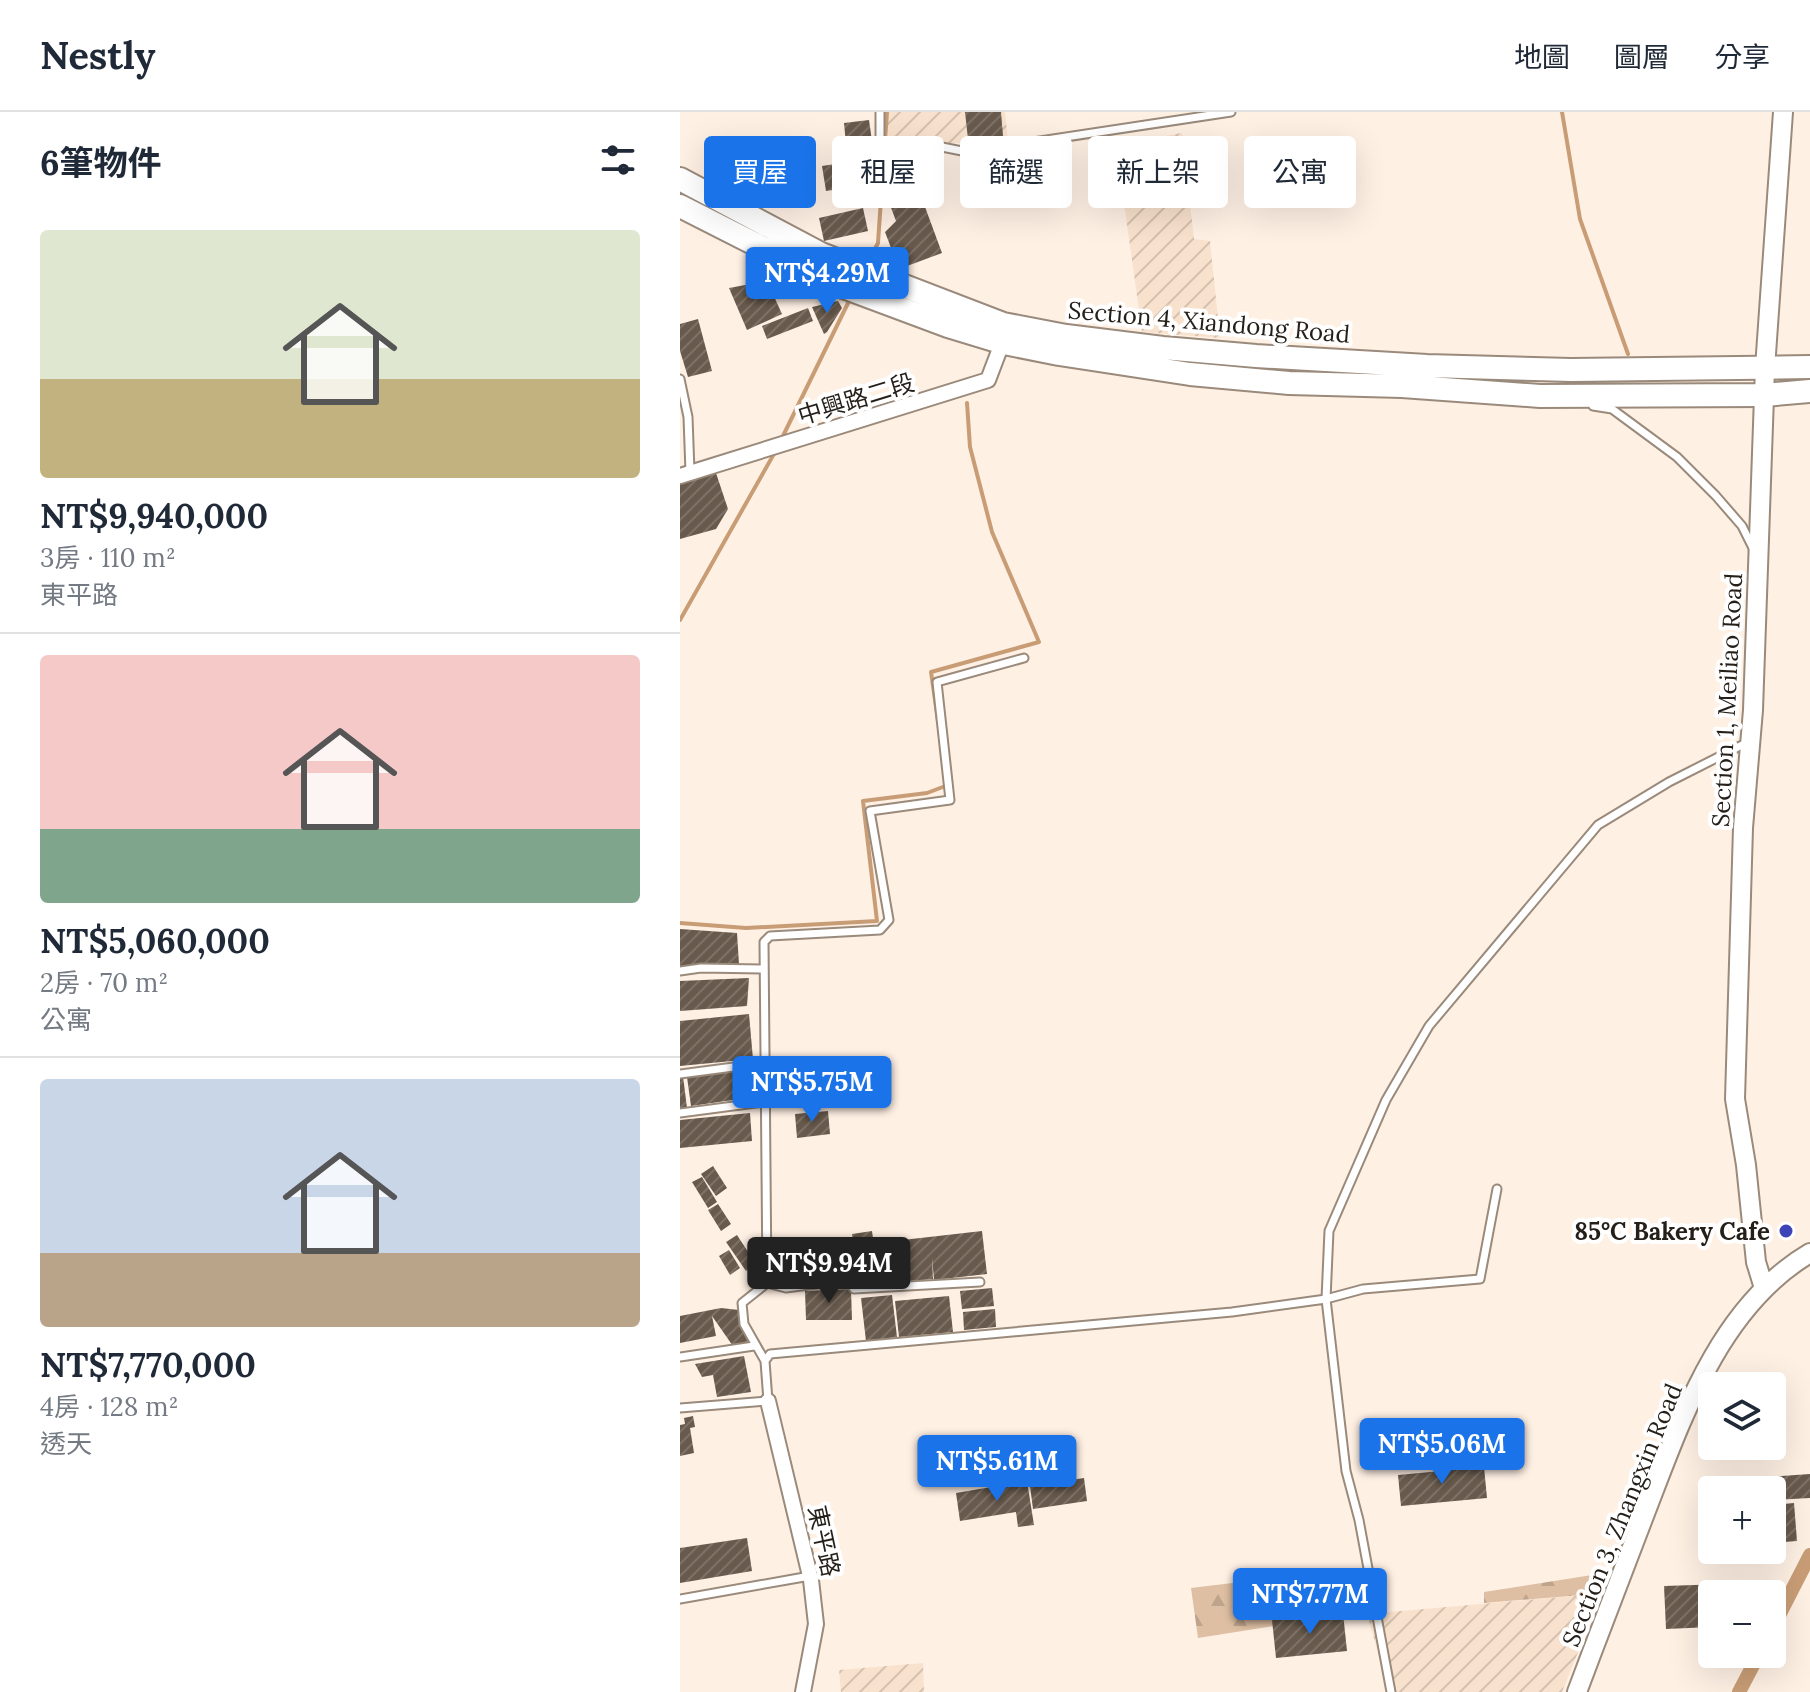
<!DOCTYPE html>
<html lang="zh-TW">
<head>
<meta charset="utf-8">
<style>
  :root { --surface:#fff; --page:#f6f6f7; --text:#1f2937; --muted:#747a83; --line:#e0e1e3; --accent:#1a73e8 }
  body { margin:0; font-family:Lora,"Noto Sans TC",serif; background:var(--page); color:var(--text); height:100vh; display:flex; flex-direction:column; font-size:30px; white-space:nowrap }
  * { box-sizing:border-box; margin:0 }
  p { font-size:26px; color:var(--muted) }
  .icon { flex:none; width:44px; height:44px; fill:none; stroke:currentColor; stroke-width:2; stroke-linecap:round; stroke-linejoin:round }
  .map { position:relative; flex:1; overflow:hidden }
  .panel { display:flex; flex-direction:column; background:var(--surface); width:680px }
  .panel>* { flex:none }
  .hud { position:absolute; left:24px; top:24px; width:760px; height:72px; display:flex; gap:16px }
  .fabs { position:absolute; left:1018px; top:1260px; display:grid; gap:16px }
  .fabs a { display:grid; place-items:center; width:88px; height:88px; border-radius:8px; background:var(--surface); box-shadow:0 8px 32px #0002; font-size:40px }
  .price { position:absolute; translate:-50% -68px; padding:0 18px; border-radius:8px; background:var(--accent); color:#fff; font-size:26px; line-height:52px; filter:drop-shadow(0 2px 4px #0008) }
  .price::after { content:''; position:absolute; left:50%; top:48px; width:24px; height:18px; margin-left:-12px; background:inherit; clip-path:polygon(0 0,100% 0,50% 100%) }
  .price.active { background:#222; color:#fff }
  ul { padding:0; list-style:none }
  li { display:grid; align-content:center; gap:16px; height:424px; padding:0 40px }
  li+li { border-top:2px solid var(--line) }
  li span { display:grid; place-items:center; height:248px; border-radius:8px; color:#555 }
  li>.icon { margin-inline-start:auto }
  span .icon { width:144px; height:144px; fill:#fffc; stroke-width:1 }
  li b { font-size:34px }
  h2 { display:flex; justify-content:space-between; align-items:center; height:96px; padding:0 40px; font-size:34px }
  .pill { padding:0 28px; border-radius:8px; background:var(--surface); box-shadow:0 8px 32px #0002; font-size:28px; line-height:72px }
  .pill.active { background:var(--accent); color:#fff }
  header { display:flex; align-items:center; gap:48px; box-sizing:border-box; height:112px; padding:0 40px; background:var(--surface); border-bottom:2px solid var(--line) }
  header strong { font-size:38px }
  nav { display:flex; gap:44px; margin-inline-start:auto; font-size:28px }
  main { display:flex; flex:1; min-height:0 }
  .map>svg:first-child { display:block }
</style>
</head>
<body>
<header>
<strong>Nestly</strong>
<nav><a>地圖</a><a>圖層</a><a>分享</a></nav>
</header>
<main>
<section class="panel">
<h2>6筆物件<svg class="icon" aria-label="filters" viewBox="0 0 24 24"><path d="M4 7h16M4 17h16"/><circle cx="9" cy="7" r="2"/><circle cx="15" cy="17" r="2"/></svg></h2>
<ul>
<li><span style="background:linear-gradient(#dfe7d0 60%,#c2b280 0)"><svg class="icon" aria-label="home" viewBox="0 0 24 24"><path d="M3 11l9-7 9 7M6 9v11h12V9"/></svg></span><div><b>NT$9,940,000</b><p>3房 · 110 m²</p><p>東平路</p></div></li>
<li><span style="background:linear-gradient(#f6c9c9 70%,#7fa58c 0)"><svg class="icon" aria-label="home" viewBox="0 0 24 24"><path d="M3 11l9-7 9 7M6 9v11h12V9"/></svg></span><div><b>NT$5,060,000</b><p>2房 · 70 m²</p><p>公寓</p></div></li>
<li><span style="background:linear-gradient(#c9d6e8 70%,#b9a48a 0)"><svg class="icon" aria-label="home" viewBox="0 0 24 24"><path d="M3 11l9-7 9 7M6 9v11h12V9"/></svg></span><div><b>NT$7,770,000</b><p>4房 · 128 m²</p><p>透天</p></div></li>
</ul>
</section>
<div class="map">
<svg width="1130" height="1580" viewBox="0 0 1130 1580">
  <defs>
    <pattern id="industrial-furrows" width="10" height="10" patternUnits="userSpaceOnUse" patternTransform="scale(2)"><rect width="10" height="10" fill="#f9e2cd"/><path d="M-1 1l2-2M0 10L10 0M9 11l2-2" fill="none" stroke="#d5c1af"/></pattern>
    <pattern id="forest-firs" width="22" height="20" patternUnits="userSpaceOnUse" patternTransform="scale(2)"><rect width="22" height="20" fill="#debfa3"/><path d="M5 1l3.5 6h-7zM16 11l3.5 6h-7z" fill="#bea48c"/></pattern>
    <pattern id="building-hatch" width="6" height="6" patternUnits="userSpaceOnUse" patternTransform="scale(2)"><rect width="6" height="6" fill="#685a4c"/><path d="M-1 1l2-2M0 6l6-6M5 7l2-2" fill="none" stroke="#7e7268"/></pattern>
  </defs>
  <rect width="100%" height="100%" fill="#fff0e4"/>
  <path fill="url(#industrial-furrows)" d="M206 0H325L328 30 209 32Z
    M502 21 514 127 530 129 540 226 462 220 436 33Z
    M903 1483 905 1501 911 1508 882 1580H709L687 1502Z
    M243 1551 244 1580H161L159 1558Z"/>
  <path fill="url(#forest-firs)" d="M670 1457 676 1501 518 1526 511 1476Z
    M912 1463 921 1475 911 1508 905 1502 902 1483 804 1491V1480Z"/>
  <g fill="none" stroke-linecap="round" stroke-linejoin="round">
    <path stroke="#c89d76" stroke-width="4" d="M882 0 900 107 948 242
      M187 152 198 131 207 0
      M101 328 171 185
      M0 508 95 340
      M258 609 251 560 359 530 312 420 290 335 287 291
      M0 811 66 816 197 809 183 689 247 681 268 673"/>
    <path stroke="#c89d76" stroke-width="14" d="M1092 1517 1130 1443
      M1059 1580 1079 1542"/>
  </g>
  <path fill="url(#building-hatch)" d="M285 0H321L323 24 288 27Z
    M189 8 192 29 166 32 164 11Z
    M191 48 194 73 177 75 174 50Z
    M169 50 172 75 146 79 142 54Z
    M78 53 80 86 57 87 55 54Z
    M234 65 262 141 219 157 205 120 216 109 204 77Z
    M183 96 188 119 144 129 139 106Z
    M87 169 102 202 67 218 49 176Z
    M158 189 162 196 147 220 144 222 132 195Z
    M128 196 133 209 87 227 82 214Z
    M18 207 32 259 8 265 0 239V212Z
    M36 361 48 397 36 417 0 427V371Z
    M0 817 57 821 59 852 25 851 0 855Z
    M69 866 67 894 0 899V869Z
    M69 902 73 947 0 954V909Z
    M63 957 67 986 11 994 7 965Z
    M0 964H3L7 996 0 997Z
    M148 999 150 1022 117 1026 115 1002Z
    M70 1001 72 1029 0 1036V1008Z
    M33 1054 47 1076 36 1084 21 1062Z
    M22 1065 37 1090 28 1096 12 1070Z
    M38 1092 51 1112 41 1119 28 1098Z
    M192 1119 199 1169 178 1172 172 1122Z
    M302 1119 307 1162 254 1168 252 1145 253 1167 208 1171 205 1130Z
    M57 1123 76 1152 66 1159 46 1130Z
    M147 1125 149 1163 127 1165 125 1127Z
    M120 1127 126 1168 100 1172 94 1131Z
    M49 1138 60 1156 50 1163 39 1144Z
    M312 1176 314 1194 282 1197 280 1179Z
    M171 1177 172 1208H126L125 1179Z
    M212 1183 217 1225 186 1229 181 1186Z
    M269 1184 273 1220 219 1225 215 1189Z
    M41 1196 59 1198 73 1232 55 1237 32 1204 36 1224 0 1231V1204Z
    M315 1197 316 1215 284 1218 283 1200Z
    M64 1244 71 1280 37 1285 33 1263 22 1265 15 1252Z
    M13 1304 15 1315 10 1316 14 1341 0 1344V1313L5 1312 4 1306Z
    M804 1355 807 1386 721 1394 718 1363Z
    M1130 1362V1386L1092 1388V1378H1058L1057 1367Z
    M404 1366 407 1389 353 1397 350 1374Z
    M347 1369 354 1413 338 1415 336 1400 280 1409 276 1381Z
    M1114 1391 1117 1429 1092 1431V1393Z
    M1032 1398V1436H1025L1022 1399Z
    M67 1426 72 1459 0 1471V1436Z
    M1075 1471V1482H1032V1515L986 1517 984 1474Z
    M663 1501 667 1539 596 1546 592 1508Z"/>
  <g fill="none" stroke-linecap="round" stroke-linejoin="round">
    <g stroke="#9a8a7b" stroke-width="11">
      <path id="service" d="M200 0V31H242L287 40 551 0
        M0 267 8 305 10 360
        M913 294 932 297 997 345 1036 384 1062 414 1073 436
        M0 859 21 856 82 857
        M0 962 84 951
        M0 1001 84 990
        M87 1171 106 1176 167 1168 174 1177 300 1170
        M0 1245 74 1234
        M85 1249 64 1212 62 1191 87 1171 84 830 90 824 200 818 209 808 190 699 270 688 257 570 344 546
        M0 1296 88 1289 85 1249 90 1242 552 1200 646 1187 683 1177 800 1167 817 1077
        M0 1487 130 1464
        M711 1580 679 1408 666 1359 646 1187 649 1119 706 988 749 914 918 713 989 670 1068 630"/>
    </g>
    <g stroke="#9a8a7b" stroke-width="18">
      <path id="minor" d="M0 364 308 268 324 226
        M88 1289 131 1468 136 1512 123 1580"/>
    </g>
    <g stroke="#9a8a7b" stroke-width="22">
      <path id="tertiary" d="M1084 1176 1076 1150 1066 1053 1055 987 1063 716 1073 598 1085 256 1103 0
        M897 1580C919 1521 942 1462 964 1404 1001 1309 1038 1195 1130 1141"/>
    </g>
    <g stroke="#9a8a7b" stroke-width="26">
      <path id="secondary" d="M0 67 141 142 323 212 386 224 483 236 576 244 747 254 891 258 1130 255
        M0 94 150 170 268 214 324 231 379 242 510 262 609 271 722 274 860 284 1084 283 1130 279"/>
    </g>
    <use href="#service" stroke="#fff" stroke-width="7"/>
    <use href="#minor" stroke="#fff" stroke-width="14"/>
    <use href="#tertiary" stroke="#fff" stroke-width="18"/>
    <use href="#secondary" stroke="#fff" stroke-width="22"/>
  </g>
  <circle fill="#3d44b8" stroke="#fff" stroke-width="3" cx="1106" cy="1119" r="8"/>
  <g text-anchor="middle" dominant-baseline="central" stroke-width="8" stroke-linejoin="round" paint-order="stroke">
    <g font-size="24" fill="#251f19" stroke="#fff">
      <text transform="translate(529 210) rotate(5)">Section 4, Xiandong Road</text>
      <text transform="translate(176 287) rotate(-17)">中興路二段</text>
      <text transform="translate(1047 588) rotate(-87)">Section 1, Meiliao Road</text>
      <text transform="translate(942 1403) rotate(-68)">Section 3, Zhangxin Road</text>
      <text transform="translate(144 1429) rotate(78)">東平路</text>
    </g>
    <g font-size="24" font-weight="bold" fill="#251f19" stroke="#fff" text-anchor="end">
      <text x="1090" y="1119">85°C Bakery Cafe</text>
    </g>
  </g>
</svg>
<div class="fabs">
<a><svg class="icon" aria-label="layers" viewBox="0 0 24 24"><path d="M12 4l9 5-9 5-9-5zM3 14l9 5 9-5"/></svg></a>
<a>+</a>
<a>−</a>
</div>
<b class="price" style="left:147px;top:203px">NT$4.29M</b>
<b class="price" style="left:132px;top:1012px">NT$5.75M</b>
<b class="price active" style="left:149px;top:1193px">NT$9.94M</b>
<b class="price" style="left:762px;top:1374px">NT$5.06M</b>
<b class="price" style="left:317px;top:1391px">NT$5.61M</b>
<b class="price" style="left:630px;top:1524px">NT$7.77M</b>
<div class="hud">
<a class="pill active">買屋</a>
<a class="pill">租屋</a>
<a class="pill">篩選</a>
<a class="pill">新上架</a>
<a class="pill">公寓</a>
</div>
</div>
</main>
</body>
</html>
